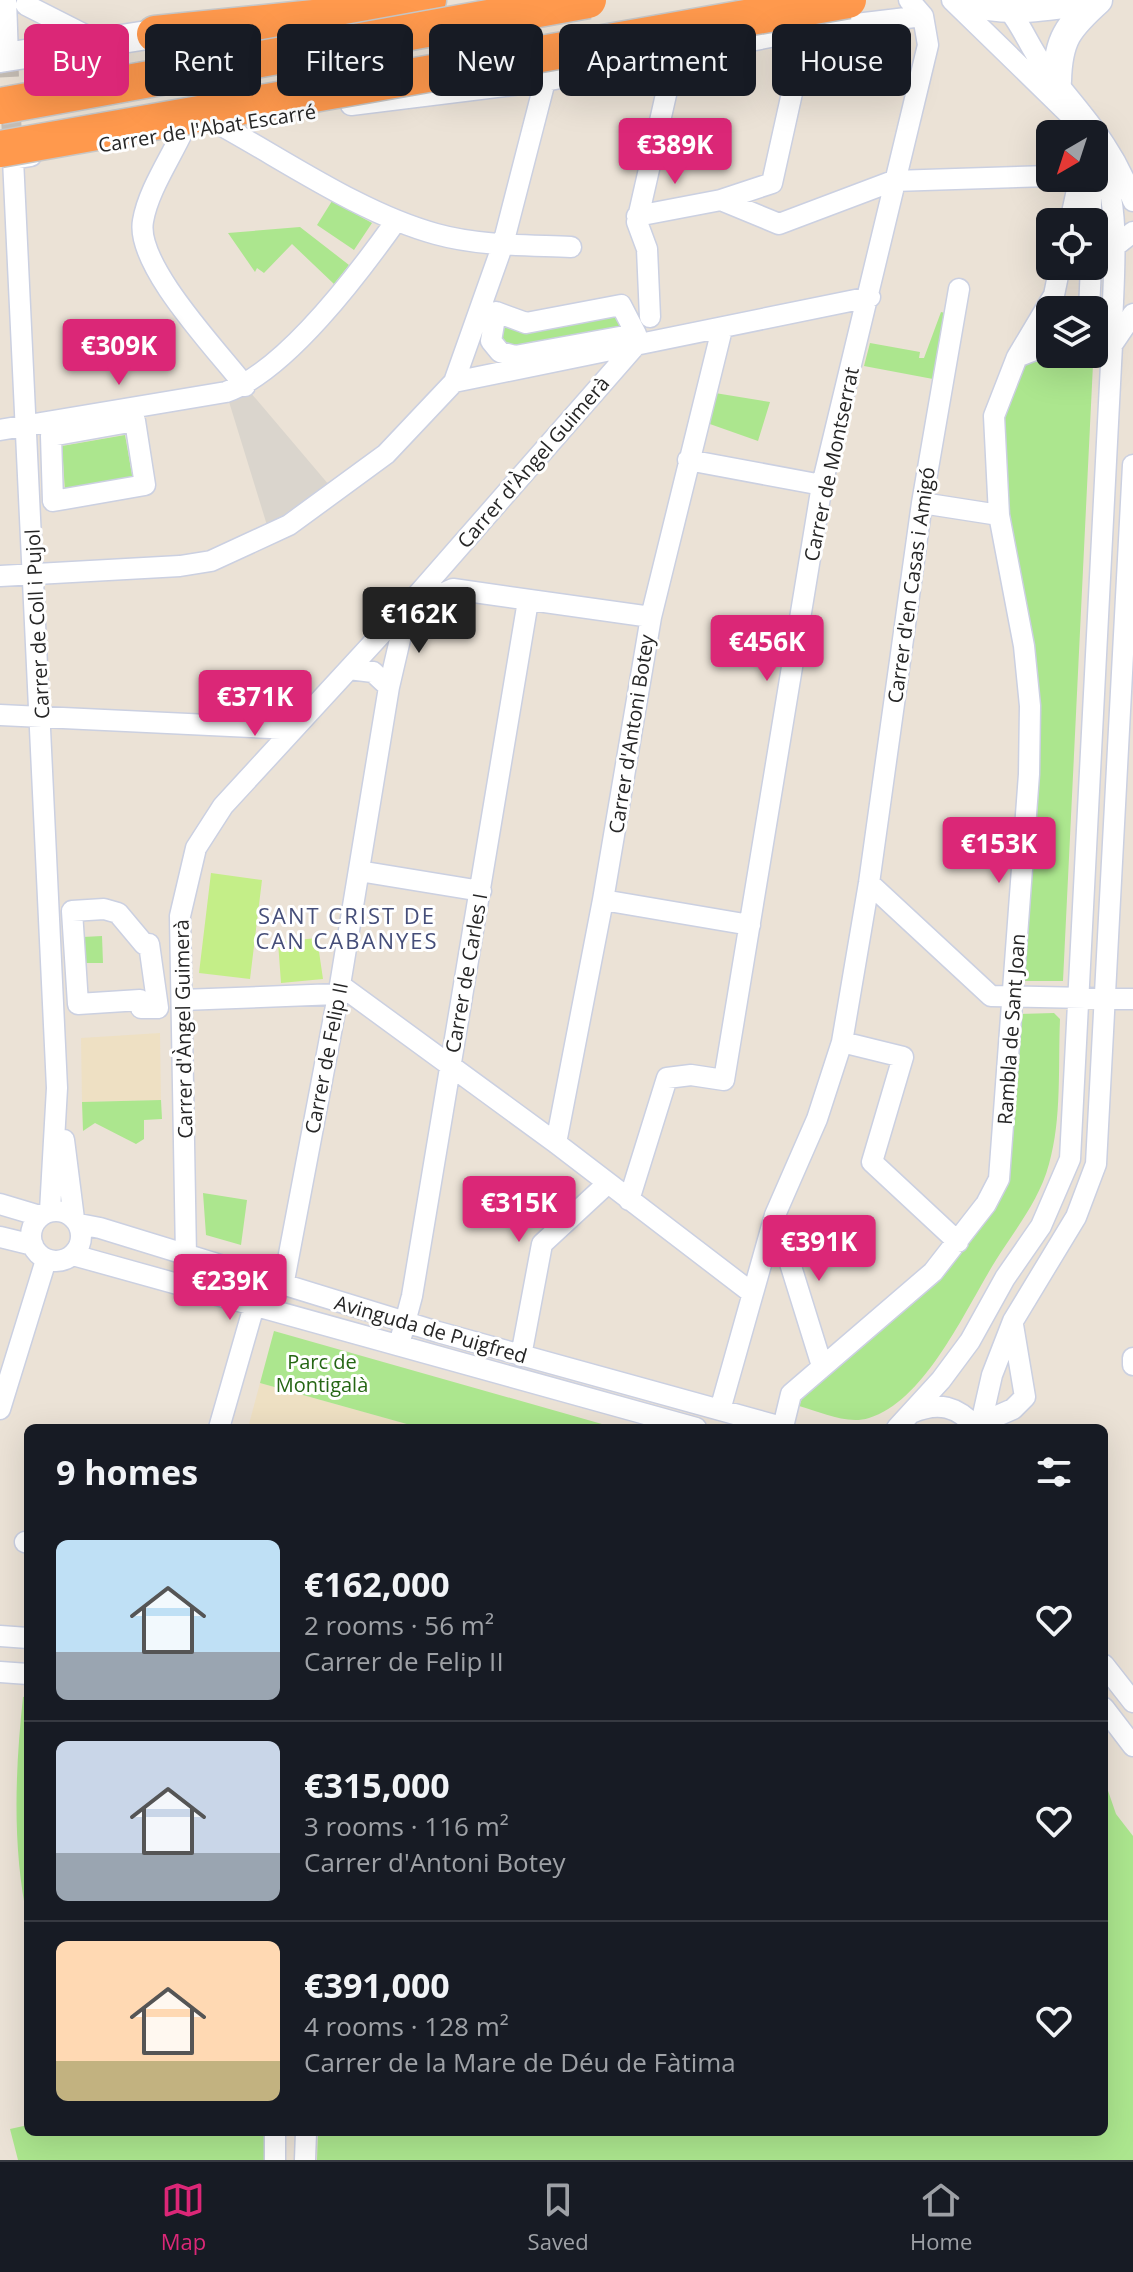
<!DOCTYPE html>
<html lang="en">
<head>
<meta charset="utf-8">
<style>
  :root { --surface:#171b24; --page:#20242c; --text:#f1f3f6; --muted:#9ea1a6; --line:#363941; --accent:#db2777 }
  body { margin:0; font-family:"Open Sans",sans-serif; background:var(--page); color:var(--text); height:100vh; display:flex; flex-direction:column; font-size:30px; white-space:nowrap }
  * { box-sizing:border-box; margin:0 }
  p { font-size:26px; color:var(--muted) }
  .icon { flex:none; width:44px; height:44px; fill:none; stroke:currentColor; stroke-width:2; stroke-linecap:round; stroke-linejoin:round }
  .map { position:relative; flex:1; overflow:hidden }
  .side { position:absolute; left:24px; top:1424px; width:1084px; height:712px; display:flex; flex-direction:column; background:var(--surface); border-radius:12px; box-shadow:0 8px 32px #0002 }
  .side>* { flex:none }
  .hud { position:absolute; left:24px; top:24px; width:1086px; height:72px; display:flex; gap:16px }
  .needle { width:52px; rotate:219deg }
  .fabs { position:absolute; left:1036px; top:120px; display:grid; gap:16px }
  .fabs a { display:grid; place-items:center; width:72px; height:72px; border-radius:12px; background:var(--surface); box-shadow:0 8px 32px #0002; font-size:40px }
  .price { position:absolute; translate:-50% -68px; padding:0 18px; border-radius:8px; background:var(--accent); color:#fff; font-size:26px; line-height:52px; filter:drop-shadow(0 2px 4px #0008) }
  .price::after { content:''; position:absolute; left:50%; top:48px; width:24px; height:18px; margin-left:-12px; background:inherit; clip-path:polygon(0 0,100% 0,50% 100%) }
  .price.on { background:#222; color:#fff }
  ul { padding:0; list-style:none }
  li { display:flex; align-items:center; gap:24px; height:200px; padding:0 32px }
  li+li { border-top:2px solid var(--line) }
  li span { display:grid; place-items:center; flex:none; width:224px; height:160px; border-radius:12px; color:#555 }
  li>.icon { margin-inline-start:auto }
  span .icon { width:96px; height:96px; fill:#fffc; stroke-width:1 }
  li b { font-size:34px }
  h2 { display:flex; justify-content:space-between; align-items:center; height:96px; padding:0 32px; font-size:34px }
  .tag { padding:0 28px; border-radius:12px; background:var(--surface); box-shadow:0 8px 32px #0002; font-size:28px; line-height:72px }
  .tag.on { background:var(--accent); color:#fff }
  .tabs { display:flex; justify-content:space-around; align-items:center; height:112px; border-top:2px solid var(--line); background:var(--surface); font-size:22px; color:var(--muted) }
  .tabs a { display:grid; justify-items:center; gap:4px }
  .tabs .on { color:var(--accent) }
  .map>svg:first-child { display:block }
</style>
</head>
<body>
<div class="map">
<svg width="1133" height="2160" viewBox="0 0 1133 2160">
  <rect width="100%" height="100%" fill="#ebe2d6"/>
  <path fill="#eee0c3" d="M160 1033 161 1100 82 1102 81 1038Z
    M260 1383 421 1428H248Z"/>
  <path fill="#ace68e" d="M332 201 372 223 354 250 317 225Z
    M300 227 349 265 334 284 292 244 264 273 257 268 255 272 228 233Z
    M621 309 631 331 511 354 493 332 499 317Z
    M941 312 945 313 933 379 864 366 870 343 920 352 919 358H924Z
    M1024 361 1093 364 1063 981H1020L1035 774 1006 513 1001 416Z
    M715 393 770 402 758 441 707 423Z
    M125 435 133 480 65 491 62 446Z
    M102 936 103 963H84L83 937Z
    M1019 1014 1054 1013 1060 1019C1058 1066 1062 1119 1049 1164 1039 1201 1016 1228 996 1260 967 1306 926 1401 869 1418 847 1425 821 1412 799 1406L808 1385 997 1204Z
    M161 1100 162 1119 144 1120V1139L136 1144 95 1123 83 1131 82 1102Z
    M203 1193 247 1200 241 1245 206 1235Z
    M274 1331 616 1428H421L260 1383Z
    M28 1696V1922C12 1848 15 1772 23 1697Z
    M1104 1779 1116 1814 1133 1836V2160H317L318 2132H1104Z
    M28 2125V2132H264V2160H18L10 2129Z"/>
  <path fill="#c4ee88" d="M211 873 262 880 250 979 199 973Z
    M317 938 323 979 281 983 278 942Z"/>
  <path fill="#dad5cd" d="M245 386 335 492 270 535 226 392Z"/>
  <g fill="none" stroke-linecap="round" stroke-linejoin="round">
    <path stroke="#c4bcb3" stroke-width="20" stroke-dasharray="20 10" stroke-linecap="butt" d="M8 57 13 156"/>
    <g stroke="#cbd0e1" stroke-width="23">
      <path id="street" d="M6 0 8 57
        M952 0 1069 114
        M1002 2C1020 20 1028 45 1043 65 1079 113 1112 142 1133 201
        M26 5 93 39 102 37
        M351 105 545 81 806 30 923 16
        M222 126C289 163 363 214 436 234 479 246 527 245 571 247
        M183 131C170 159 148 191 143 221 135 265 218 351 245 386
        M31 156 13 159 57 1088 50 1211
        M1091 178V222
        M721 200 779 224 893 181 1050 176
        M637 216 721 200 772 183 806 30
        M1070 222 1079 181
        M1113 248 1133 232
        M621 305 636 334 515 356 500 352 491 341 496 312 526 323Z
        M1089 310 1091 266
        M650 317 647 249 637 222 675 55
        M1112 345 1133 314
        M1017 357 1050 344
        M454 382 870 297
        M135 421 145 485 53 501 51 436Z
        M0 430 226 392C286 371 359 273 396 221
        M688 460 822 485
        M922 503 999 515
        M0 576 180 566 211 561 289 525 386 454 454 382 503 244 545 81
        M349 669 373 672 389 687
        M0 715 292 729
        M359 871 481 891
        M869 883 991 996 1133 999
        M603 900 750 925
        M104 909 118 913 144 944H149L158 1008H141L140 1000 78 1004 72 911Z
        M340 985 556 1143 752 1293
        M182 1000 337 994
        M842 1042 903 1057 872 1162 958 1242
        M64 1140 74 1219
        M556 1143 603 900 651 617 722 329
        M629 1200 667 1078 691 1075 724 1080 822 485 928 45 923 16 909 0
        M0 1204 40 1216
        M31 1236a25 25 0 1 1 50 0a25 25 0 1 1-50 0Z
        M775 1215 822 1366
        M79 1224 100 1228 438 1332 785 1428
        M0 1237 33 1245
        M73 1255 696 1428
        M186 1256 180 916 196 848 223 806 419 593 636 345
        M283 1286 340 985 389 687 405 618 415 606 453 589 651 617
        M399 1345 412 1296 528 601
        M521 1356 542 1244 608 1183
        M1133 1358V1365
        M0 1409 46 1260
        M720 1410 775 1215 817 1119 842 1042 869 883 922 503 959 289
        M911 1413C939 1401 957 1406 977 1428
        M981 1423 1013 1409 1025 1397 1013 1325
        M783 1427 791 1394 933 1272 986 1204 999 1179 1029 774 1030 706 1024 646 999 515 994 416 1017 357 1054 295 1060 266
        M219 1428 254 1306 265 1298
        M897 1428 941 1380 970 1341 1005 1278 1041 1226 1070 1159 1112 345C1111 281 1126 204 1094 146
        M980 1428 992 1375 1013 1321 1076 1217 1096 1164 1133 465
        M25 1542 28 1543
        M0 1636 28 1638
        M1104 1665 1133 1702
        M0 1672 28 1674
        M1104 1708 1133 1746
        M275 2160V2132
        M305 2160 306 2132"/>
    </g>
    <g stroke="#cbd0e1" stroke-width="31">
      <path id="secondary" d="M963 0C1005 14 1045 7 1089 0
        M0 58 173 31
        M1057 81C1058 39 1068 27 1098 0"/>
    </g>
    <g stroke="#c7c7c7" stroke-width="39">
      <path id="highway" d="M155 34 353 14 428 0"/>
    </g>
    <use href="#street" stroke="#fff" stroke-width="20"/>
    <use href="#secondary" stroke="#fff" stroke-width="28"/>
    <use href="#highway" stroke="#ff994d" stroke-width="36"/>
    <g stroke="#c7c7c7" stroke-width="39" stroke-linecap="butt">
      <path id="highway-bridge" d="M0 106 588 0
        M0 149 848 0"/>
    </g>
    <use href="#highway-bridge" stroke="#ff994d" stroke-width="36"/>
  </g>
  <g text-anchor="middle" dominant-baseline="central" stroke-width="6" stroke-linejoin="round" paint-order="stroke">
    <g font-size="20" fill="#262626" stroke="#fff">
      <text transform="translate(207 128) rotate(-9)">Carrer de l'Abat Escarré</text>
      <text transform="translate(533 462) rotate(-49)">Carrer d'Àngel Guimerà</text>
      <text transform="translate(831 464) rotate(-78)">Carrer de Montserrat</text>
      <text transform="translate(911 585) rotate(-82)">Carrer d'en Casas i Amigó</text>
      <text transform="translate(37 624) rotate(-93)">Carrer de Coll i Pujol</text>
      <text transform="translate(631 734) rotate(-81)">Carrer d'Antoni Botey</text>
      <text transform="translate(466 973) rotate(-80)">Carrer de Carles I</text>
      <text transform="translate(183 1029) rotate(-91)">Carrer d'Àngel Guimerà</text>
      <text transform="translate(1011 1029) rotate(-86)">Rambla de Sant Joan</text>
      <text transform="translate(326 1058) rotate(-79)">Carrer de Felip II</text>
      <text transform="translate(431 1329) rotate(16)">Avinguda de Puigfred</text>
    </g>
    <g font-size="20" fill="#256614" stroke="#fff">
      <text x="322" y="1361">Parc de<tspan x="322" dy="23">Montigalà</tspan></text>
    </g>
    <g font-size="22" letter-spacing="2" fill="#454e79" stroke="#fff">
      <text x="347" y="915">SANT CRIST DE<tspan x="347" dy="25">CAN CABANYES</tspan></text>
    </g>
  </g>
</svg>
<div class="fabs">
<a><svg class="needle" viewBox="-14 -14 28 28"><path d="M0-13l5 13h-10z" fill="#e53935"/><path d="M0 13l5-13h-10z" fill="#9ea1a6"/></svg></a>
<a><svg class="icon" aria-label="locate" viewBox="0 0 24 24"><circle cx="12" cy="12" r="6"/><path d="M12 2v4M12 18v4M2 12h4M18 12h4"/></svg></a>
<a><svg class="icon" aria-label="layers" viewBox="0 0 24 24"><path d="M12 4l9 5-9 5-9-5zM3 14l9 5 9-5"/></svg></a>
</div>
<b class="price" style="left:675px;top:186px">€389K</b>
<b class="price" style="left:119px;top:387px">€309K</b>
<b class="price on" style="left:419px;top:655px">€162K</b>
<b class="price" style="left:767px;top:683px">€456K</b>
<b class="price" style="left:255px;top:738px">€371K</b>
<b class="price" style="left:999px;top:885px">€153K</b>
<b class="price" style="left:519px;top:1244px">€315K</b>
<b class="price" style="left:819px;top:1283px">€391K</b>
<b class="price" style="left:230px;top:1322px">€239K</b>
<div class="hud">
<a class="tag on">Buy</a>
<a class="tag">Rent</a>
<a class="tag">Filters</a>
<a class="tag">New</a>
<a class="tag">Apartment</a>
<a class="tag">House</a>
</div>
<section class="side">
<h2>9 homes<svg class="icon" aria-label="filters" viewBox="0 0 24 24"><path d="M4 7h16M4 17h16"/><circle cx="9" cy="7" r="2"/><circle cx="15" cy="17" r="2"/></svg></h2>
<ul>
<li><span style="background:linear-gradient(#bfe0f5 70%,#9aa5b1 0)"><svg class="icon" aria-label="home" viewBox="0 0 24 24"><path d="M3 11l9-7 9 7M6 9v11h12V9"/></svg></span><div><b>€162,000</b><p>2 rooms · 56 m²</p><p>Carrer de Felip II</p></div><svg class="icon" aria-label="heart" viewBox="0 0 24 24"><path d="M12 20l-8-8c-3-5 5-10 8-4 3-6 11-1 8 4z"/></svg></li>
<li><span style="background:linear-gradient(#c9d6e8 70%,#9aa5b1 0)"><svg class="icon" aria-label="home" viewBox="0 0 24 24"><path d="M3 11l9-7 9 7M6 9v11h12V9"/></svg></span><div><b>€315,000</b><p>3 rooms · 116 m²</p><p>Carrer d'Antoni Botey</p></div><svg class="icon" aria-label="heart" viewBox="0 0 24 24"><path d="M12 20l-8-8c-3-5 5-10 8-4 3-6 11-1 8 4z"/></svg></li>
<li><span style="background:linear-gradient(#ffd9b3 75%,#c2b280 0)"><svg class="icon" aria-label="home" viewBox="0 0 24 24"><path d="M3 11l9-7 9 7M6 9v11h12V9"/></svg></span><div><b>€391,000</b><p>4 rooms · 128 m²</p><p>Carrer de la Mare de Déu de Fàtima</p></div><svg class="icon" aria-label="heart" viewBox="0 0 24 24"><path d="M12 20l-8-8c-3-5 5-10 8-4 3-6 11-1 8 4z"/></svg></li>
</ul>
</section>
</div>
<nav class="tabs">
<a class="on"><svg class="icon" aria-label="map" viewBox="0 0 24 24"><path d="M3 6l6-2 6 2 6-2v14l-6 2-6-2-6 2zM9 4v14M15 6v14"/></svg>Map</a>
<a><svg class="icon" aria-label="saved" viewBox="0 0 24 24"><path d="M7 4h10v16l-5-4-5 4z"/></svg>Saved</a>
<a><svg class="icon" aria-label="home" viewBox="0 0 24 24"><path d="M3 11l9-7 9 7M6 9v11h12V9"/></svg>Home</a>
</nav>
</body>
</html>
